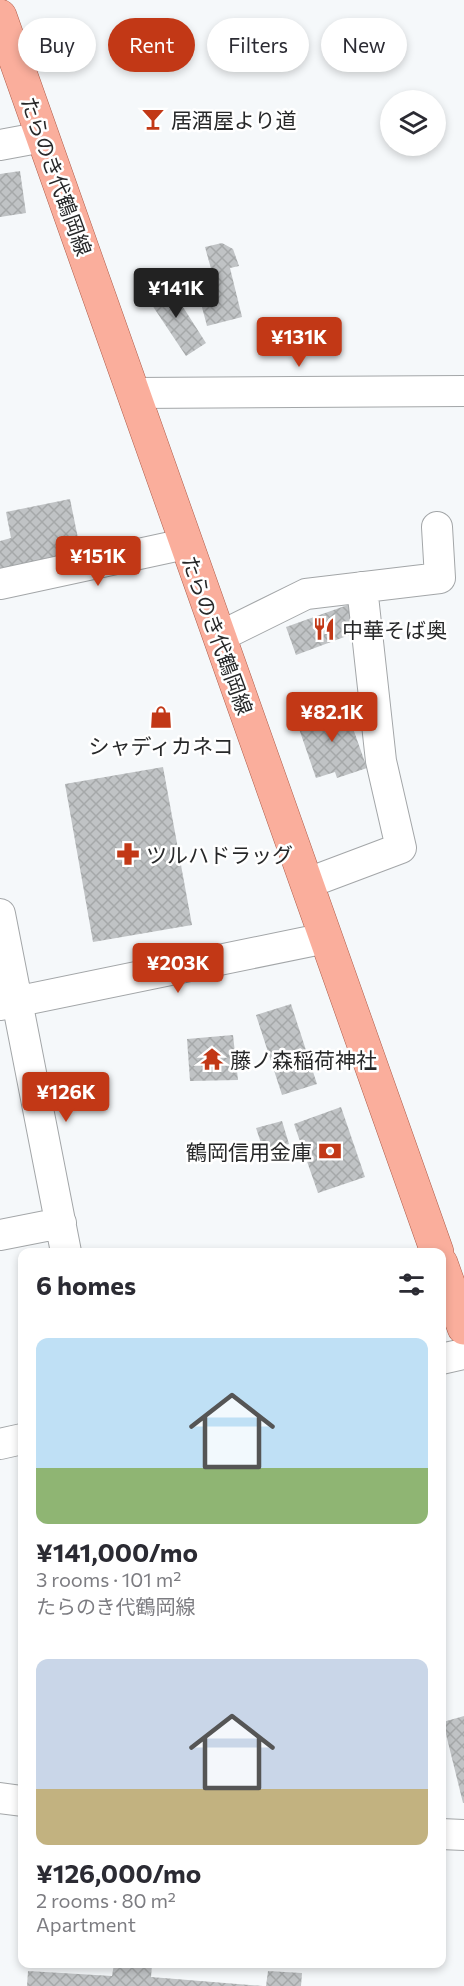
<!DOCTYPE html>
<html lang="en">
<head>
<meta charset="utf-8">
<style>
  :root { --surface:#fff; --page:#f7f7f7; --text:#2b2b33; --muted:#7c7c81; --accent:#c23816 }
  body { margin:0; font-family:Commissioner,"Noto Sans JP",sans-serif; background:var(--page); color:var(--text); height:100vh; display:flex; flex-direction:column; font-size:22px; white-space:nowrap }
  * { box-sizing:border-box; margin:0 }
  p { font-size:20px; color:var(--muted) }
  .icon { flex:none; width:33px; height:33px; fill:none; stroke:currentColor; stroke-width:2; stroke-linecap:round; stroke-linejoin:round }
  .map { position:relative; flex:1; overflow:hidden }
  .details { position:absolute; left:18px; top:1248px; width:428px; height:720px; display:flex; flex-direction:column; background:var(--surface); border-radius:12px; box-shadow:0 3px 9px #0003 }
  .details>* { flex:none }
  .hud { position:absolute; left:18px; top:18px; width:429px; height:54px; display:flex; gap:12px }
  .buttons { position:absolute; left:380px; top:90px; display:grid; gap:12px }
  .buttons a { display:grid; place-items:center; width:66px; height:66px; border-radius:50%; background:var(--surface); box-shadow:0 3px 9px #0003; font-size:30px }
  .price { position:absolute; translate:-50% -51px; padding:0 14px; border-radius:6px; background:var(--accent); color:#fff; font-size:20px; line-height:39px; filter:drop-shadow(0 2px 3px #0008) }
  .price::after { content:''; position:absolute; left:50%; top:36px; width:18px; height:14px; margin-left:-9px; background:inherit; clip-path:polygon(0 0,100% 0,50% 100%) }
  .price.active { background:#222; color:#fff }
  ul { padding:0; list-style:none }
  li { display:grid; align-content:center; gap:12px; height:318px; padding:0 18px }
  li span { display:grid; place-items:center; height:186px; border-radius:12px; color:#555 }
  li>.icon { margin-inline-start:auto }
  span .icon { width:108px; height:108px; fill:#fffc; stroke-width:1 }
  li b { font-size:26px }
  h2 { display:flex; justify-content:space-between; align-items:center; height:72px; padding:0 18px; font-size:26px }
  .chip { padding:0 21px; border-radius:27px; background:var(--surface); box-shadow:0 3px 9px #0003; font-size:21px; line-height:54px }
  .chip.active { background:var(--accent); color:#fff }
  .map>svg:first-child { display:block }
</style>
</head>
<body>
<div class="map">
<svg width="464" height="1986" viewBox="0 0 464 1986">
  <defs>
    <pattern id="building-cross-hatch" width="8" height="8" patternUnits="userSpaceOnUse" patternTransform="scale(1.5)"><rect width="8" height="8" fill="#c0c3c5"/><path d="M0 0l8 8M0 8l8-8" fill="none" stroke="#a5a8a9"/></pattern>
  </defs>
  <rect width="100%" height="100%" fill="#f5f8fa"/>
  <path fill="url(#building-cross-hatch)" d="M20 171 26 213 0 217V174Z
    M222 243 233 249 239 266 230 268 242 317 207 326 195 281 213 276 205 247Z
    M167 282 206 343 186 356 146 296Z
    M70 499 81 553 0 569V541L11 538 6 512Z
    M356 602 363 630 296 655 286 627Z
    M344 703 367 768 337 778 335 772 316 778 296 720Z
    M163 767 192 925 93 942 65 784Z
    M291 1004 317 1084 282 1095 256 1015Z
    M233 1035 238 1080 190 1081 187 1039Z
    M341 1107 365 1177 318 1193 294 1124Z
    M282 1121 289 1144 264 1152 256 1128Z
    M464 1716V1803H463L443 1722Z
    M114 1964 152 1965 151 1977 263 1986H27L28 1971 112 1976Z
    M268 1971 302 1973 301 1986H266Z"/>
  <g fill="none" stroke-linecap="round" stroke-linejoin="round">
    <g stroke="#a3a6a8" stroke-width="32">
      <path id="minor" d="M0 145 43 137
        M134 393 464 391
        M0 584 185 544
        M219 637 306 594 440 578 437 527
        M308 883 401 848 381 761 362 587
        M0 914 66 1252
        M0 1005 326 938
        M0 1235 61 1223
        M441 1359 464 1354
        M0 1444 22 1439
        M0 1798 22 1801
        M441 1834 464 1835"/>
    </g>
    <g stroke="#ae5c49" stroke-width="34">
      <path id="major" d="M0 16 437 1252
        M441 1263 464 1328"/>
    </g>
    <use href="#minor" stroke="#fff" stroke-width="30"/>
    <use href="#major" stroke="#faae9c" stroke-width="33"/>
  </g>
  <defs>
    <g id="bar-bare" transform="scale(1.8)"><path d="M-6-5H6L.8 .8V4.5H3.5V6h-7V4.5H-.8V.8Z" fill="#c23816" stroke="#fff" stroke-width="2.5" paint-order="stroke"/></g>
    <g id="restaurant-bare" transform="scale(1.8)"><path d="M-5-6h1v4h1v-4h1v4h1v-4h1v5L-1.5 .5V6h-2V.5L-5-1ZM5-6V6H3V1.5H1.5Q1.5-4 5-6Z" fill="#c23816" stroke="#fff" stroke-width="2.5" paint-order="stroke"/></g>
    <g id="shop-bare" transform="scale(1.8)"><path d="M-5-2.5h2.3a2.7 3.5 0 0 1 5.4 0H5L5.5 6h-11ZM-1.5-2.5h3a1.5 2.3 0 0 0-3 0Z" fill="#c23816" stroke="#fff" stroke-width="2.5" paint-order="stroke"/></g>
    <g id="pharmacy-bare" transform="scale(1.8)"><path d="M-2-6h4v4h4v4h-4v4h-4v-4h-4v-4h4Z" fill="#c23816" stroke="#fff" stroke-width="2.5" paint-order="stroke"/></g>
    <g id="temple-bare" transform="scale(1.8)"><path d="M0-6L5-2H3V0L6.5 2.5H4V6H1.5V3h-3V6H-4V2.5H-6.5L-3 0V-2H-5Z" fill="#c23816" stroke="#fff" stroke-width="2.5" paint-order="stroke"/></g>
    <g id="bank-bare" transform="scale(1.8)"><path d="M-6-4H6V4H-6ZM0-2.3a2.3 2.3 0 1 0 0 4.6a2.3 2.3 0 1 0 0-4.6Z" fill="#c23816" stroke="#fff" stroke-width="2.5" paint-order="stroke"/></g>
  </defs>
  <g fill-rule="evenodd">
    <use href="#bar-bare" x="153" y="119"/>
    <use href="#restaurant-bare" x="324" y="629"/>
    <use href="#shop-bare" x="161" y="717"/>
    <use href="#pharmacy-bare" x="128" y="854"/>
    <use href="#temple-bare" x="212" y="1059"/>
    <use href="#bank-bare" x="330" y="1151"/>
  </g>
  <g text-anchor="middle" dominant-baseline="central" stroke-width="5" stroke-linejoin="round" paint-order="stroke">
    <g font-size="21" fill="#272829" stroke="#fff" text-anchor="start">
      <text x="171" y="119">居酒屋より道</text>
      <text x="342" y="629">中華そば奥</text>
      <text x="161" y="745" text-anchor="middle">シャディカネコ</text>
      <text x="146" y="854">ツルハドラッグ</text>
      <text x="230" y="1059">藤ノ森稲荷神社</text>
      <text x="312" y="1151" text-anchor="end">鶴岡信用金庫</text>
    </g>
    <g font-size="21" fill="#272829" stroke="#fff">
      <text transform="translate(57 176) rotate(70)">たらのき代鶴岡線</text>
      <text transform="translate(218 635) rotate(70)">たらのき代鶴岡線</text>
    </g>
  </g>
</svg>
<div class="buttons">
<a><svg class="icon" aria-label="layers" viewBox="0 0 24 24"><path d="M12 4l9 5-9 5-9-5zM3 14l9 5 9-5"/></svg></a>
</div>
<b class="price active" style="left:176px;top:319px">¥141K</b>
<b class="price" style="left:299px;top:368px">¥131K</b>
<b class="price" style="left:98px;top:587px">¥151K</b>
<b class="price" style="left:332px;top:743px">¥82.1K</b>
<b class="price" style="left:178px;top:994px">¥203K</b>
<b class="price" style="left:66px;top:1123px">¥126K</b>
<div class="hud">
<a class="chip">Buy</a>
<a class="chip active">Rent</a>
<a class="chip">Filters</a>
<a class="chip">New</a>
</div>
<section class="details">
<h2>6 homes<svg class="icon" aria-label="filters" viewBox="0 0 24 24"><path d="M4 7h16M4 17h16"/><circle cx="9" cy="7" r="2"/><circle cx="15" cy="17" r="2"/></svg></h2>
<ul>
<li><span style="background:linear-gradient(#bfe0f5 70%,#8fb573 0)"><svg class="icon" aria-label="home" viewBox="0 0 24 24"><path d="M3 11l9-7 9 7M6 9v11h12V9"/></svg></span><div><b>¥141,000/mo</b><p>3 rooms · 101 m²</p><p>たらのき代鶴岡線</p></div></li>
<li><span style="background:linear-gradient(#c9d6e8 70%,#c2b280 0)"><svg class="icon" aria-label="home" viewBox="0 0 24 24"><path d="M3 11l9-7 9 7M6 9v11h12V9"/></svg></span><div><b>¥126,000/mo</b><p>2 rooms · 80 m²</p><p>Apartment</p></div></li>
</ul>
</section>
</div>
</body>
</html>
